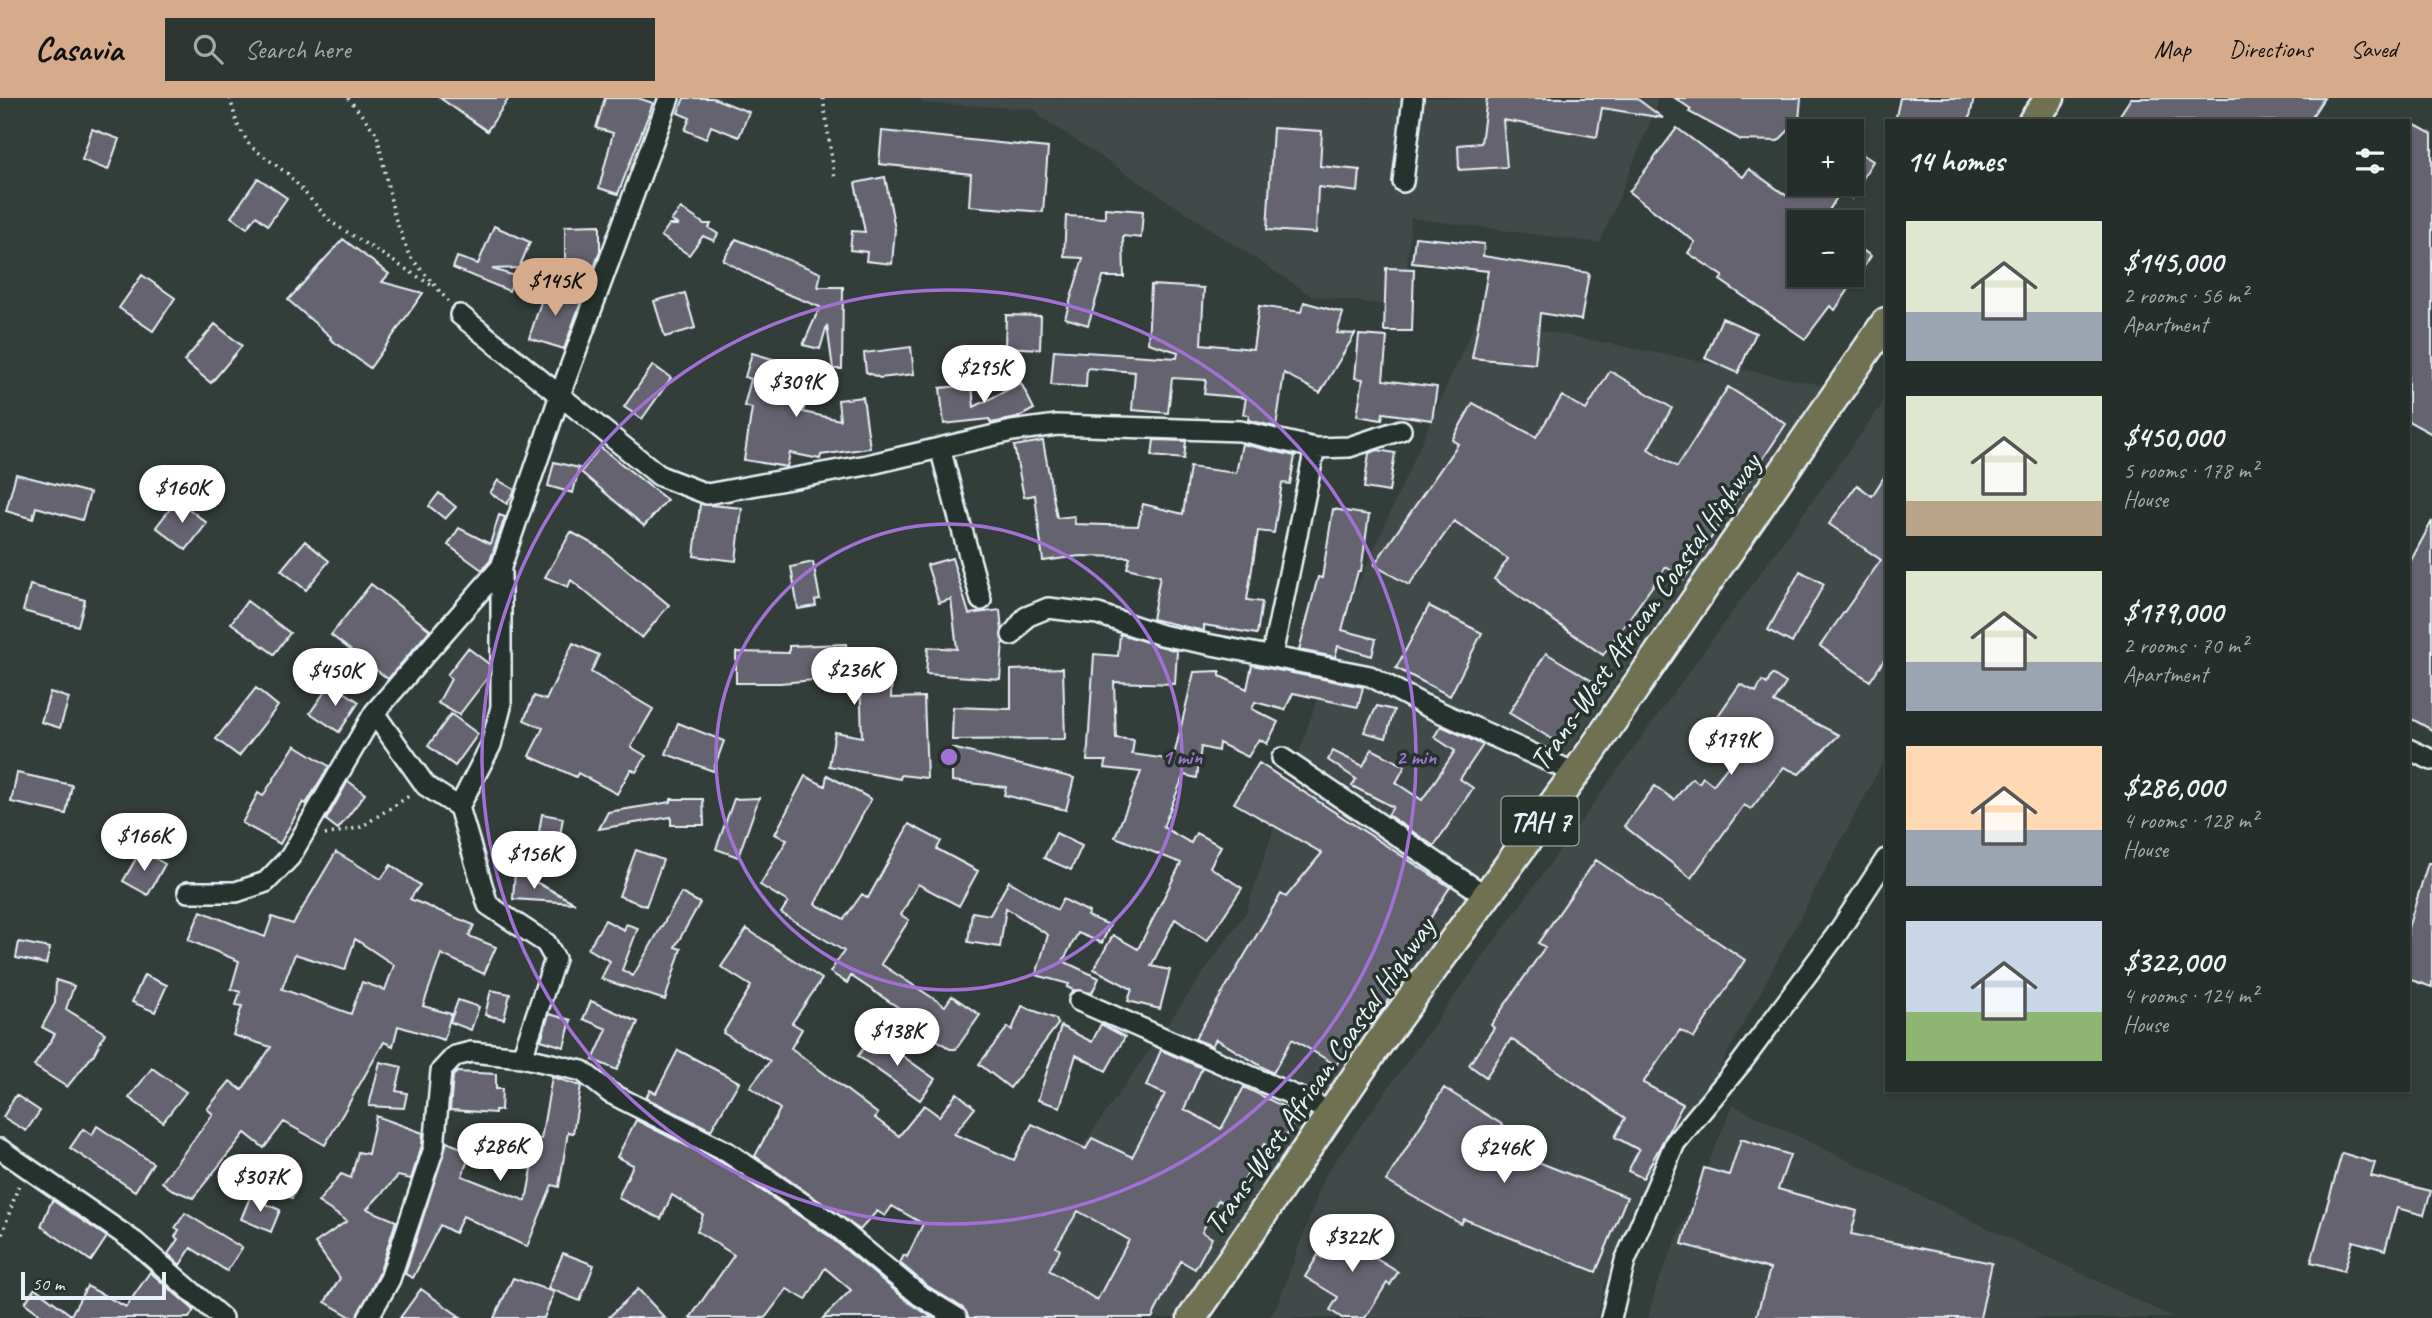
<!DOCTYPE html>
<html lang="en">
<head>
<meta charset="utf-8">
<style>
  :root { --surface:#262e2c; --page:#2e3634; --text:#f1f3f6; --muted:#a4a8a9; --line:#424a48; --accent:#d6ab8b }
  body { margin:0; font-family:Caveat,sans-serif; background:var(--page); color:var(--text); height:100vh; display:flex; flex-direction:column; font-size:26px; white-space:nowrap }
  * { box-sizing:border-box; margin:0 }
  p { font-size:23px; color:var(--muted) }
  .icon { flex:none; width:38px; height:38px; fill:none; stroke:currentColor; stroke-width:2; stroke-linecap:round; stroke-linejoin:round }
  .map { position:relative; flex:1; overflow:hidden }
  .panel { position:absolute; left:1885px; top:21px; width:525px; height:973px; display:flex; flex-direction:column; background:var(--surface); border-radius:0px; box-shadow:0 2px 5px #0004,0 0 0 2px var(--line) }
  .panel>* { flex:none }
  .fabs { position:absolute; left:1787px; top:21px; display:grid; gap:14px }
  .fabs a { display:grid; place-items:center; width:77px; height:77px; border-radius:0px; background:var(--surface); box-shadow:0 2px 5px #0004,0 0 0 2px var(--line); font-size:35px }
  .scale { position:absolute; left:21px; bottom:18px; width:145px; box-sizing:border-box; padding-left:7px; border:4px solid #e8f1f8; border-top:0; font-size:19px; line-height:24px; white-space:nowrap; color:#e8f1f8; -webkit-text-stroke:5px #26332d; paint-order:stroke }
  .price { position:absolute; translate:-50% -60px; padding:0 16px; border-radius:24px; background:#fff; color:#222; font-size:23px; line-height:46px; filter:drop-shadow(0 2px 4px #0008) }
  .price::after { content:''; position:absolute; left:50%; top:42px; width:21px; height:16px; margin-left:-10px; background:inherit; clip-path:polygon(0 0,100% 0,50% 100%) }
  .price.active { background:var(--accent); color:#111 }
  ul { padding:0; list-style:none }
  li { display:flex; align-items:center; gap:21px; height:175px; padding:0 21px }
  li span { display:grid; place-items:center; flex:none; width:196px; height:140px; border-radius:0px; color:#555 }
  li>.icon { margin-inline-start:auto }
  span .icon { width:84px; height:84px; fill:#fffc; stroke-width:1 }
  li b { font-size:30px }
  h2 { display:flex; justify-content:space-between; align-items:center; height:84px; padding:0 21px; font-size:30px }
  header { display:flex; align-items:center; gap:42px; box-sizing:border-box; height:98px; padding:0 35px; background:var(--accent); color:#111 }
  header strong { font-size:33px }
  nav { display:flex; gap:38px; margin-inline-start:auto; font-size:24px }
  .search { width:490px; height:63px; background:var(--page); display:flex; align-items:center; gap:18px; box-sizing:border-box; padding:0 24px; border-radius:0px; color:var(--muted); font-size:26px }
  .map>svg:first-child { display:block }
</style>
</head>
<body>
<header>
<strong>Casavia</strong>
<div class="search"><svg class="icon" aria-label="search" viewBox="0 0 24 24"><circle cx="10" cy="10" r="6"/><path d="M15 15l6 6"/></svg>Search here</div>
<nav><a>Map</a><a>Directions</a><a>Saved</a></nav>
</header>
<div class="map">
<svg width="2432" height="1220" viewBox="0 0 2432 1220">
  <rect width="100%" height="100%" fill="#333d3a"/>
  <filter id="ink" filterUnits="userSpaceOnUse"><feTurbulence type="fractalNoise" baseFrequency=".0143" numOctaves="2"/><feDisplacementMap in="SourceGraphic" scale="14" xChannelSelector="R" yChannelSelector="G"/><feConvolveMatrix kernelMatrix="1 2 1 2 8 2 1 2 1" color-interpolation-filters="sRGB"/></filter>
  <g filter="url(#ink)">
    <path fill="#42484a" d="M921 0H1657L1656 11 1600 145 1411 120 1404 209 1312 198 1042 20 1035 11 921 5Z
      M1477 220 1823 287 1310 1027 1185 1220H982L1066 1071 1246 814 1347 511Z
      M1886 301V659L1606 1183 1597 1220H1269L1277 1208 1325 1077Z
      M1733 1007 2174 1220H1648L1656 1189Z"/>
    <path fill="#66636f" stroke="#e8f1f8" stroke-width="2" fill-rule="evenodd" d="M440 0H509L487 33Z
      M605 0H638L653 5 618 96 599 90 613 35 596 30Z
      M684 0H713L749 14 739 39 711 28 706 41 685 32 690 20 678 15Z
      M1487 0H1636L1663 20 1602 10 1597 39 1503 22 1507 69 1459 72 1458 47 1481 45Z
      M1675 0H1801L1799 22 1778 43 1741 42 1689 14 1691 11Z
      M1900 0H1974L1969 23H1895Z
      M2131 0H2324L2309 23H2116Z
      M2408 23 2432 36V336L2408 323Z
      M1273 30 1322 33 1320 68 1360 72 1358 94 1318 89 1316 135 1267 132Z
      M1677 30 1743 79 1749 71 1787 98 1795 86H1845L1822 124H1799V177H1852V145L1871 158 1835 212 1830 208 1805 241 1720 182 1723 178 1688 155 1695 144 1629 94Z
      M92 31 119 41 108 72 82 62Z
      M882 33 1048 50 1043 114 969 108 971 76 879 66Z
      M1852 50 1873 63 1852 99Z
      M885 79 895 131 892 166 866 163 867 154 850 152 852 133 865 134 855 85Z
      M258 80 287 100 268 127 256 118 247 130 231 119Z
      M681 110 704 126H711L709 130 718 136 714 143 703 138 689 157 661 138 669 127H679L671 123Z
      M1105 110 1143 113 1141 140 1123 138 1124 179H1103L1088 227 1065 220 1083 160 1064 159 1066 118 1105 120Z
      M600 127V153L594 170H565V128Z
      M494 128 530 144 519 170 492 171 515 178 509 193 453 170 457 159 478 166Z
      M1415 139 1484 146 1483 158 1589 175 1581 222 1540 215 1535 266 1472 260 1488 173 1412 165Z
      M343 141 389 176 382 184 423 195 370 270 330 241 331 239 288 202Z
      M736 141 821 175 818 189H843L842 271H833L827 227 820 251 803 247 820 209 775 191 723 162Z
      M1386 170 1414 171 1412 233H1384Z
      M142 177 175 200 153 233 119 210Z
      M1151 187 1204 190 1201 246 1253 251 1259 208 1301 214 1304 204 1343 215 1337 235 1355 236 1320 295 1284 275 1276 329 1248 322 1249 317 1243 316 1246 300 1204 296 1206 282 1172 280 1168 315 1132 312 1135 274 1087 270 1086 289 1051 287 1054 252 1177 260 1178 254 1148 245Z
      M546 189 582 201 564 251 529 240Z
      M685 195 695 230 665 239 654 203Z
      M1006 217 1041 218 1040 251 1005 249Z
      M1722 220 1756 235 1738 275 1705 260Z
      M215 226 242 248 211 285 184 263Z
      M1359 237 1387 239 1383 282 1437 289 1432 322 1383 315 1382 322 1357 318 1363 281 1355 280Z
      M911 249 914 276 880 280 866 274 864 255Z
      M752 255 776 262 773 271 812 282 803 314 840 322 838 302 863 299 870 350 821 357 820 361 790 355 787 369 744 362 752 310 744 308 751 281 745 279Z
      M653 267 671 280 642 321 624 309Z
      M1610 273 1672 310 1648 351 1677 369 1728 289 1786 326 1684 481 1666 469 1603 557 1494 481 1508 461 1454 423 1409 487 1374 467 1458 346 1452 342 1473 305 1536 339 1562 298 1586 312Z
      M1021 285 1034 311 1017 320 991 325 989 321 944 326 940 290 972 287 974 309Z
      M1154 342 1186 343 1184 361 1152 358Z
      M1043 343 1057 420 1074 418 1075 426 1138 428 1143 406 1183 416 1190 369 1236 375 1242 346 1295 358 1290 386 1282 385 1274 435 1258 433 1247 502 1262 504 1257 536 1204 527V533L1152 521 1160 478 1127 470 1130 459 1080 458 1043 463 1035 397 1024 399 1014 348Z
      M600 349 667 402 644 428 581 374Z
      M1378 352 1395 355 1389 394 1364 390 1369 355Z
      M554 364 579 370 573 395 548 388Z
      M16 376 90 395 82 422 36 409 33 421 6 413Z
      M1886 376V559L1870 583 1820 548 1881 462 1829 426 1857 387 1872 398Z
      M498 382 515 392 507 406 490 395Z
      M439 395 456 409 445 421 429 408Z
      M177 402 207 425 186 452 156 429Z
      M700 406 742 410 736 463 694 458Z
      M1333 411 1369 417 1361 473H1358L1342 532 1376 541 1372 558 1338 548 1335 559 1299 552 1318 479 1322 480Z
      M499 417 505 419 490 463 482 472 448 447 459 430 490 446Z
      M2432 423V632L2408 619V468Z
      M571 434 600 450 669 507 642 540 571 482 568 489 545 479Z
      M305 443 329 463 306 492 281 472Z
      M952 460 969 516 1000 512 1003 544 1000 581 926 576 928 549 957 551 951 501 939 505 927 467Z
      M813 464 820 501 815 502 816 508 798 511 791 469Z
      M1800 473 1824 486 1792 545 1768 532Z
      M371 486 430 532 388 581 331 537Z
      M30 487 85 502 78 528 23 513Z
      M247 503 290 535 274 556 231 525Z
      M1429 508 1482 535 1450 598 1396 570Z
      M1120 536 1177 553 1175 586 1114 584 1116 640 1134 642 1132 656 1173 662 1194 574 1220 573V578L1247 591 1252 567 1363 589 1358 609 1293 595 1285 612 1255 604 1252 611 1278 624 1267 646 1259 641 1248 659 1219 645 1218 653 1201 649 1197 680 1184 677 1163 729 1191 745 1196 735 1221 748 1210 769 1242 790 1207 843 1175 821 1151 868 1170 872 1160 911 1128 903 1132 891 1094 871 1113 837 1138 851 1181 765 1115 739 1141 674 1105 670 1106 663H1087L1094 556 1118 558Z
      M573 545 599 557 591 574 653 611 631 649 646 658 636 674 631 671 617 696 578 675 576 679 529 658 543 630 524 622 534 598 546 602Z
      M846 546 847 561 892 563 891 600 924 599 927 680 901 677 900 681 829 668 835 634 862 639 860 578 780 585H736V554L789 555V548Z
      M468 550 489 566V578L459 617 438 605 451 581 447 577Z
      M1546 555 1599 587 1562 647 1509 615Z
      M1063 570 1065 641 952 642 953 609 1011 611V572Z
      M1772 576 1786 585 1774 604 1839 637 1799 676 1784 669 1751 711 1744 707 1691 780 1624 728 1655 688 1674 702 1692 680 1699 685 1703 679 1713 687 1745 647 1713 625 1740 586 1756 594 1762 583 1767 586Z
      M331 585 359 604 339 634 310 615Z
      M256 590 278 608 239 658 216 641Z
      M50 594 69 600 60 630 41 624Z
      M1377 608 1394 612 1386 640 1364 634Z
      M451 616 478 636 455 668 428 648Z
      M678 625 724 643 713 673 666 656Z
      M1441 628 1483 647 1460 681 1473 690 1434 748 1388 717 1393 709 1352 688 1356 681 1328 662 1333 653 1363 668 1372 651 1405 668 1396 685 1422 702 1455 653 1434 639Z
      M295 647 329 668 306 706 303 704 280 746 242 725 258 695 263 698Z
      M952 650 1074 680 1066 712 1004 697 1006 689 952 683Z
      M1259 665 1450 789 1421 835 1425 837 1383 911 1371 927 1367 925 1336 967 1292 941 1273 975 1216 941 1212 948 1195 941 1281 796 1286 799 1322 755 1234 705Z
      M17 675 72 687 66 716 11 704Z
      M827 677 871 701 815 806 844 821 862 796 868 800 909 726 941 743 937 751 978 773 959 808 918 786 901 817 909 822 881 866 945 908 952 898 980 917 956 951H950L926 934 929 930 851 878 847 885 830 874 844 853 781 815 788 804 760 787 787 742 775 736 805 678 825 688Z
      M348 683 365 696 338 731 326 722Z
      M759 700 738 759 716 751 734 701Z
      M671 701H703L704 727H671V719L599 731 608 714 671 704Z
      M542 716 563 720 559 743 538 740Z
      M1056 735 1082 748 1071 772 1044 760Z
      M141 752 165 766 148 797 123 783Z
      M636 752 663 762 646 808 619 798Z
      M336 754 381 781 391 767 420 787 410 801 474 827 469 838 496 849 484 876 441 856 423 908 451 916 444 942 398 928 393 948 384 944 325 1047 284 1024 264 1050 245 1035 193 1100 171 1091 162 1084 213 1016 207 1011 230 983 242 992 271 949 233 937 242 908 236 907 240 894 231 891 239 863 188 842 201 813 265 839 272 819 293 826ZM355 841 394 867 385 892 362 884 351 916 282 891 295 856 345 872Z
      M1596 762 1745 862 1694 940 1680 932 1643 985 1683 1006 1643 1080 1628 1073 1639 1052 1615 1039 1625 1020 1511 941 1486 979 1469 967 1494 930 1491 927 1545 849 1538 845Z
      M2428 765H2432V889L2408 881V830Z
      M515 773 575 805 513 801Z
      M1009 783 1057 812 1063 801 1089 814 1087 818 1110 827 1102 845 1078 835 1063 863 1099 880 1092 895 1073 892 1067 889 1069 886 1036 877 1048 837 1006 810 1000 849 968 844 972 814 990 817Z
      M681 795 700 805 675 849 681 851 665 902 601 881 610 863 588 851 605 822 624 832 626 826 638 830 622 872 633 878Z
      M747 831 822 881 792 925 802 931 791 950 878 1016 875 1020 899 1038 924 1007 939 1018 957 995 975 1010 954 1036 1014 1062 1032 1026 1086 1051 1092 1040 1132 1059 1165 996 1146 988 1161 952 1202 970 1184 1011 1221 1031 1244 989 1298 1016 1278 1054 1264 1046 1230 1109 1218 1102 1202 1134 1212 1140 1195 1171 1181 1163 1152 1220H969L963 1210 926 1187 900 1165 904 1157 907 1159 923 1126 892 1108 885 1118 877 1113 860 1132 755 1058 780 1011 750 989 770 963 723 935 751 888 721 869ZM1078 1113 1129 1142 1097 1202 1049 1172 1060 1152 1056 1149Z
      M19 844 50 850 46 866 16 860Z
      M144 877 167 887 155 914 132 904Z
      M56 882 74 888 66 911 105 935 94 956 67 989 34 968 55 936 42 929 55 905Z
      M491 892 510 896 504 921 485 917Z
      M458 902 479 909 471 932 450 924Z
      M591 903 638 924 617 972 593 962 607 931 583 921Z
      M1022 908 1056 921 1058 926 1010 990 979 966 1008 929 1012 932Z
      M549 916 571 922 564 949 541 942Z
      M1101 926 1125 939 1106 973 1076 957 1060 1009 1038 1002 1061 928 1092 944Z
      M873 937 935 981 920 1002 858 958Z
      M678 952 739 984 711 1032 646 1000 650 992 656 995Z
      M380 964 402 969 396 993 407 995 404 1010 369 1008Z
      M152 970 186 994 163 1024 129 1000Z
      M457 974 496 976V991H502L501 1012H495V1015L450 1012 453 978Z
      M552 979 581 988 573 1035 568 1034 559 1089 552 1087 527 1149 463 1118 455 1135 440 1127 413 1180 405 1176 447 1044 471 1054 462 1078 526 1103 532 1071 526 1069 531 1040 541 1041Z
      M1444 990 1527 1042 1518 1056 1627 1099 1596 1174 1464 1121 1461 1126 1386 1083Z
      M16 997 40 1013 26 1033 3 1019Z
      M376 1018 423 1035 422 1047 411 1081 398 1078 367 1111 396 1123 379 1176 356 1220H353L325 1204 340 1180 315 1145 347 1123 318 1104 341 1076 351 1080 358 1054 368 1056Z
      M636 1022 721 1065 829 1138 911 1206 933 1220H823L851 1192 825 1170 806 1202 787 1191 765 1220H690L734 1157 697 1133 703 1117 672 1097 661 1121 618 1100 633 1067 617 1059Z
      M97 1028 153 1065 135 1093 70 1050 83 1031 92 1037Z
      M1741 1041 1790 1057 1778 1091 1857 1113 1851 1136 1992 1165 1980 1220H1756L1770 1171 1682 1146 1704 1070 1729 1077Z
      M2342 1055 2375 1065 2371 1078 2431 1093 2424 1117 2397 1110 2385 1152 2353 1143 2344 1173 2311 1164Z
      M284 1078 299 1085 292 1100 277 1092Z
      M250 1099 280 1112 271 1134 241 1121Z
      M52 1102 107 1139 91 1163 41 1128Z
      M185 1115 242 1150 227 1173 191 1150 180 1167 168 1156 178 1141 175 1139 179 1132 175 1130Z
      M1339 1131 1361 1140 1363 1137 1380 1147 1373 1159 1398 1174 1390 1187 1387 1185 1365 1220H1342L1330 1212 1338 1199 1305 1179 1318 1157 1322 1160Z
      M563 1155 594 1167 580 1203 548 1190Z
      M150 1174 194 1212 189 1220H45L25 1205 35 1190 71 1217 87 1188 126 1209Z
      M513 1180 554 1194 544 1220H494Z
      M421 1191 462 1220H400Z
      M638 1191 665 1220H608Z"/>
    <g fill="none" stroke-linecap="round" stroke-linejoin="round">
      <g stroke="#e8f1f8" stroke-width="24">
        <path id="minor" d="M1403 84 1413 0
          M460 217 660 378 707 396 867 367 1012 333 1057 327 1240 333 1315 350 1349 349 1401 332
          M940 350 981 502
          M1012 537 1026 519 1048 510 1098 516 1161 537 1370 578 1424 607 1575 675
          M1272 557 1315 350
          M374 615 426 688 459 709 488 807 546 845 555 861 522 959
          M2408 651 2432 662
          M1282 660 1486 798
          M459 709 491 647 501 609V469
          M188 794H236L266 784 290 759 374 615 501 469 560 297 669 0
          M1079 903 1332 1014
          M0 1051 135 1144 222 1220
          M368 1220 390 1181 434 1050 441 973 455 958 471 954 522 959 582 973 610 995 727 1054 836 1128 919 1197 957 1220
          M1611 1220 1625 1163 1675 1045 1742 964 1837 836 1886 761"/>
      </g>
      <g stroke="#e8f1f8" stroke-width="33">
        <path id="highway" d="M2033 23 2050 0
          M1192 1220 1376 949 1589 657 1886 224"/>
      </g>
      <path stroke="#e8f1f8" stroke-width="3.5" stroke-dasharray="2 5" stroke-linecap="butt" d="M230 0 237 26 250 48 288 76 331 124 431 187
        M348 0 377 36 394 117 409 157 448 203
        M823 0 835 82
        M325 737 361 729 409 698
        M0 1143 19 1086"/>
      <use href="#minor" stroke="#26332d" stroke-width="19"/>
      <use href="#highway" stroke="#706f52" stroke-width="28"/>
    </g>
  </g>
  <g fill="none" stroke="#a171d3" stroke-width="3.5">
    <circle cx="949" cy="659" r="233"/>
    <circle cx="949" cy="659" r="467"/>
  </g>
  <g text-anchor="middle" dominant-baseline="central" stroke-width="7" stroke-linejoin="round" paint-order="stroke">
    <rect fill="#26332d" stroke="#aeb8bb" stroke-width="2" x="1501.5" y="698.5" width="77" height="49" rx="5"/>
    <g font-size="28" font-weight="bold" fill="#e8f1f8">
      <text x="1540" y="723">TAH 7</text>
    </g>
    <g font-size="30" fill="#e8f1f8" stroke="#26332d">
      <text transform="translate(1645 514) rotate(-55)">Trans-West African Coastal Highway</text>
      <text transform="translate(1319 978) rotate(-55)">Trans-West African Coastal Highway</text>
    </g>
  </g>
  <circle cx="949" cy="659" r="10" fill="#a171d3" stroke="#26332d" stroke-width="3.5"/>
  <g font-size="21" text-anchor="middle" font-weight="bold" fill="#a171d3" stroke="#26332d" stroke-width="7" stroke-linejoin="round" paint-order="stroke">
    <text x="1182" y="666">1 min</text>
    <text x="1416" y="666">2 min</text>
  </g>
</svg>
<div class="fabs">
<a>+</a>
<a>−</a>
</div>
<div class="scale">50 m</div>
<b class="price active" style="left:555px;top:220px">$145K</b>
<b class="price" style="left:984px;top:307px">$295K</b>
<b class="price" style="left:796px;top:321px">$309K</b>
<b class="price" style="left:182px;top:427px">$160K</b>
<b class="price" style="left:854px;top:609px">$236K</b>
<b class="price" style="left:335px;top:610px">$450K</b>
<b class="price" style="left:1731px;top:679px">$179K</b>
<b class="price" style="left:144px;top:775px">$166K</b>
<b class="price" style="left:534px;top:793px">$156K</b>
<b class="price" style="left:897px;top:970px">$138K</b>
<b class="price" style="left:500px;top:1085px">$286K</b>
<b class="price" style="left:1504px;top:1087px">$246K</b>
<b class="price" style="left:260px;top:1116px">$307K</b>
<b class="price" style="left:1352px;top:1176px">$322K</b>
<section class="panel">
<h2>14 homes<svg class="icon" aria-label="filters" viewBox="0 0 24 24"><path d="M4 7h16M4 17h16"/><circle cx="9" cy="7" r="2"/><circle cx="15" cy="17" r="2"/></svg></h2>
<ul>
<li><span style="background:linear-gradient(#dfe7d0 65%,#9aa5b1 0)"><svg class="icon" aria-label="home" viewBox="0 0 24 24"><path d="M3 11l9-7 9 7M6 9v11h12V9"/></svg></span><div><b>$145,000</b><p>2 rooms · 56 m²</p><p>Apartment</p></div></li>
<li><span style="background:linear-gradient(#dfe7d0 75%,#b9a48a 0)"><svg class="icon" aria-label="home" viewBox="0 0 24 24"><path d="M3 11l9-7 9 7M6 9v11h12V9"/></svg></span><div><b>$450,000</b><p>5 rooms · 178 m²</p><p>House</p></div></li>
<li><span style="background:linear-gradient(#dfe7d0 65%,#9aa5b1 0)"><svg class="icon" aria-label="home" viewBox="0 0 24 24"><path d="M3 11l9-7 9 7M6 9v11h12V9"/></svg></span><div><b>$179,000</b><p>2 rooms · 70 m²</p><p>Apartment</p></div></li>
<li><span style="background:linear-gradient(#ffd9b3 60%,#9aa5b1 0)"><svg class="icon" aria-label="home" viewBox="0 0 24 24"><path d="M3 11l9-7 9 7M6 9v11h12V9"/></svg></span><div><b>$286,000</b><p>4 rooms · 128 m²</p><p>House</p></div></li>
<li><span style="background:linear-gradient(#c9d6e8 65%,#8fb573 0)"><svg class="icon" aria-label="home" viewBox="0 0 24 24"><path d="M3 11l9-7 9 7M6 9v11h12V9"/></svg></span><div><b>$322,000</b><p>4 rooms · 124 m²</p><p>House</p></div></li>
</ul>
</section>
</div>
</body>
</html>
